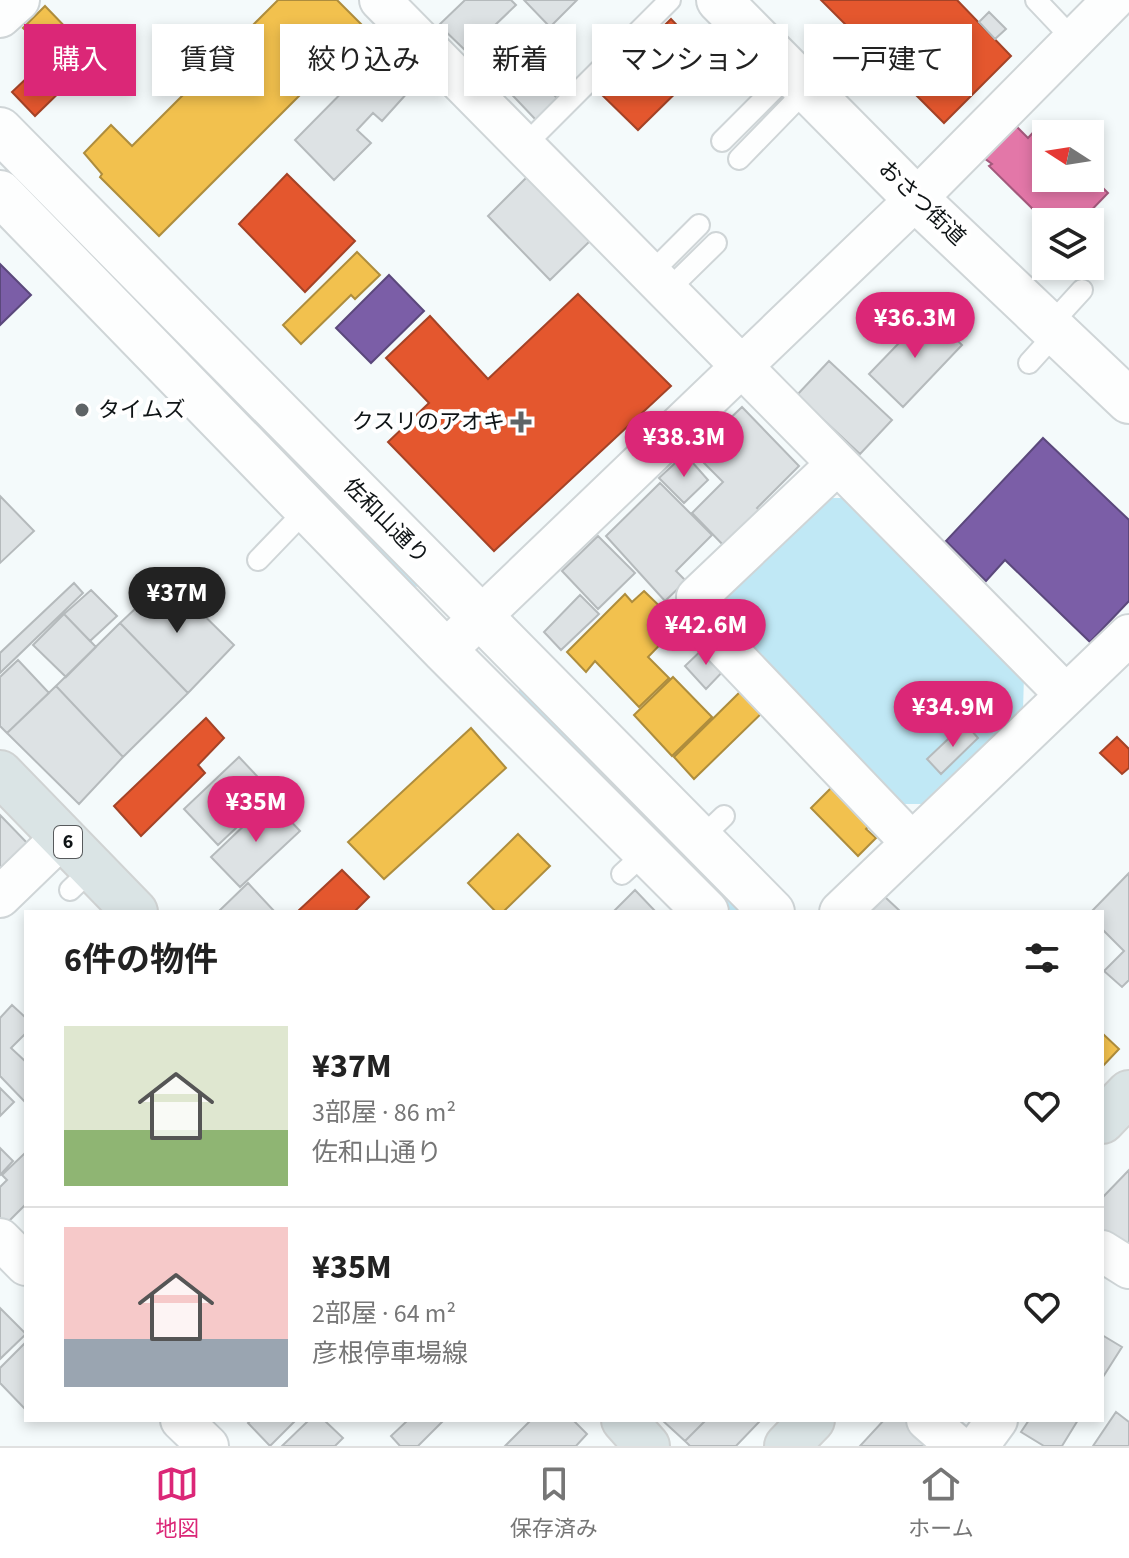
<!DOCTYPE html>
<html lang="ja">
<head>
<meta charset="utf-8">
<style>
  :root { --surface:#fff; --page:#f6f6f6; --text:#222; --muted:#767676; --line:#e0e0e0; --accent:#db2777 }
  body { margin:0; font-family:"Source Sans 3","Noto Sans JP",sans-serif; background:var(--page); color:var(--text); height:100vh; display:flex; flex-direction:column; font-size:30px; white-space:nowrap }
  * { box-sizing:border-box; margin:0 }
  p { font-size:26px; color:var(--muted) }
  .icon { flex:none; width:44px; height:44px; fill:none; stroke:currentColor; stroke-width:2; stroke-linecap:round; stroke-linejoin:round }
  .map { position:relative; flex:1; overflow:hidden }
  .sheet { position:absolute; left:24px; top:910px; width:1080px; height:512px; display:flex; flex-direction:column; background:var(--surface); border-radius:0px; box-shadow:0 4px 12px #0003 }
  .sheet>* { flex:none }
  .banner { position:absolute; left:24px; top:24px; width:1082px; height:72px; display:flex; gap:16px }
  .needle { width:52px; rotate:282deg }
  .tools { position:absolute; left:1032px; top:120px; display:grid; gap:16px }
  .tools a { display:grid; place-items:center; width:72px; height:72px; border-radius:0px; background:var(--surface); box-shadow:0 4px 12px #0003; font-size:40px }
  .price { position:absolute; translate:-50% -68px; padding:0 18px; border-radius:28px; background:var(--accent); color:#fff; font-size:26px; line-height:52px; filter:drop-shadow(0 2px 4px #0008) }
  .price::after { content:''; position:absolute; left:50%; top:48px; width:24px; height:18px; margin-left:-12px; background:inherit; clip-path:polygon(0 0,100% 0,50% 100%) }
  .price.on { background:#222; color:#fff }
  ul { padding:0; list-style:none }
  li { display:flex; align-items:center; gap:24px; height:200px; padding:0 40px }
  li+li { border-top:2px solid var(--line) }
  li span { display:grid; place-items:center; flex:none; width:224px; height:160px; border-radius:0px; color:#555 }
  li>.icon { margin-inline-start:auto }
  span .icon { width:96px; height:96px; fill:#fffc; stroke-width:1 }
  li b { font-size:34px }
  h2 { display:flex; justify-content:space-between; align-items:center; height:96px; padding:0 40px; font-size:34px }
  .pill { padding:0 28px; border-radius:0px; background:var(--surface); box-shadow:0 4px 12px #0003; font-size:28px; line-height:72px }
  .pill.on { background:var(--accent); color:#fff }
  .tabs { display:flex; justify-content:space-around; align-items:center; height:112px; border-top:2px solid var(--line); background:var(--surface); font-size:22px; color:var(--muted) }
  .tabs a { display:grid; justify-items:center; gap:4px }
  .tabs .on { color:var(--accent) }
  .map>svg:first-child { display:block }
</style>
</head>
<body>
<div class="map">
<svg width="1129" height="1446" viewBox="0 0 1129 1446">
  <rect width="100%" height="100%" fill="#f4fafb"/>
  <path fill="#c0e8f5" d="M35 199H41L420 586 414 587 34 205Z
    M818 498H851L1024 675 1023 711 928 804H894L715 621 716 596Z
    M526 687 745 912H732L518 693 520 688Z"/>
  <path fill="#f2c14e" stroke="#ae8d3d" stroke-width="2" d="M278 0H337L366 29 159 236 100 177 102 174 84 153 111 125 132 146Z
    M45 6 73 35 52 56 23 28Z
    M357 252 380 275 355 299 351 295 301 344 283 325Z
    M644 591 679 625 648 657 669 678 639 707 595 661 586 672 567 652 625 594 632 602Z
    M673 677 712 717 672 756 634 715Z
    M743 689 765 710 694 779 674 757Z
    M471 728 506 768 384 879 348 842Z
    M840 779 877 817 866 829 876 838 858 856 811 808Z
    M518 834 550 866 503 912H496L468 883Z
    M1102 1033 1119 1049 1102 1067Z"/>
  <path fill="#e4572e" stroke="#a44327" stroke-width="2" d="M821 0H957L1011 56 944 123Z
    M671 19 693 42 706 63 638 130 598 91Z
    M50 56 73 79 35 116 12 92Z
    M287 174 355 241 305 292 239 224Z
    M578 294 671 386 494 551 388 442 429 403 386 358 430 316 488 379Z
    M206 718 224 738 198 765 205 773 141 836 114 806Z
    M1117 737 1129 749V768L1122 774 1100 753Z
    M342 870 369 897 354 912H297Z"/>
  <path fill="#7b5ea7" stroke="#5b487c" stroke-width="2" d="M0 264 31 295 0 325Z
    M389 275 424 311 371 363 336 328Z
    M1043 438 1129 520V601L1090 642 1005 560 986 581 946 541Z"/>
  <path fill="#e377a8" stroke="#a3597c" stroke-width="2" d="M1015 125 1028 138 1040 125 1049 134H1046V178H1090V175L1108 193 1080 222H1046L989 166 992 164 984 158Z"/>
  <path fill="#dde2e4" stroke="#b5babc" stroke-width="2" d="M465 0H511L516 5 467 52 439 25Z
    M524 0H577L550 27Z
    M989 12 1006 29 995 39 979 22Z
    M544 30 573 59 546 87 558 99 536 120 498 80Z
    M499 31 520 53 496 76 476 56Z
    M376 58 409 91 382 121 373 113 357 130 371 143 334 180 295 140Z
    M529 175 592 239 550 280 488 216Z
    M928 313 962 345 903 407 869 374Z
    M829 361 892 420 860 454 797 395Z
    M742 407 799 466 757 508 765 516 728 550 692 513 723 482 694 453Z
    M685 454 708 480 684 503 659 478Z
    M660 483 712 535 676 571 686 581 665 601 606 536Z
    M0 496 34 531 0 563Z
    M598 536 635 573 598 609 562 571Z
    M167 579 234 645 188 693 120 623Z
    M74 583 83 593 0 673V653Z
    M91 590 117 616 90 641 64 614Z
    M580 595 599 614 561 650 544 632Z
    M64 614 96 647 66 677 33 645Z
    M120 623 188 693 123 757 56 686Z
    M707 645 728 666 706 689 685 666Z
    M18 660 49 693 7 733 0 726V677Z
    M56 686 123 757 79 804 7 733Z
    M965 723 978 738 941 774 927 759Z
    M239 757 273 793 218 845 184 809Z
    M271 800 300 831 240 887 211 857Z
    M0 815 32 848 0 881Z
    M1129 873V980L1122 987 1104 971 1124 951 1102 929V912H1091Z
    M248 883 275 912H218Z
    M635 890 656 912H613Z
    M885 897 901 912H870Z
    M12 1005 26 1018V1033L11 1048 26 1062V1103L0 1076V1018Z
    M0 1088 14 1102 0 1116Z
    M0 1148 13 1161 0 1175Z
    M26 1152V1204L4 1226 0 1222V1187L7 1180 2 1175Z
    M1129 1170V1264L1102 1240V1198Z
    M0 1308 26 1334 0 1359Z
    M1102 1335 1122 1347 1103 1377 1102 1376Z
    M26 1342V1410L0 1383V1368Z
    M1116 1412 1129 1422V1446H1093Z
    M251 1420H296L270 1446 248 1423Z
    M309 1420H324L343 1438 335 1446H282Z
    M408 1420H444L418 1446H400L391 1436Z
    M531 1420H573L587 1434 576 1446H505Z
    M662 1420H706L685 1441Z
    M706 1420H757L759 1422 736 1446H690L685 1441Z
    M884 1420H916L946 1446H860Z
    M1029 1420H1078L1062 1446H1044L1021 1432Z"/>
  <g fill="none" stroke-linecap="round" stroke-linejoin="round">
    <g stroke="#cfd5d7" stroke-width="24">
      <path id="service" d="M1036 0 1073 39
        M722 141 791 72
        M524 146 670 0
        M739 159 807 89
        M650 274 699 225
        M667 291 716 243
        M1050 325 1082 290
        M1029 363 1057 332
        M258 560 307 509
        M700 839 724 816
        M622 874 646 852
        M70 890 93 868"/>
    </g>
    <g stroke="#cfd5d7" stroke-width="44">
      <path id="minor" d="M380 0 1066 695
        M0 17 19 0
        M837 464 697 597 701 622 911 842
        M445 651 916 199 1113 0
        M0 897 62 837
        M840 912 1129 635
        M0 1239 26 1265
        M1102 1251 1129 1268
        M181 1420 208 1446
        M927 1420 957 1446
        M978 1446 997 1420"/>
    </g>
    <g stroke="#cfd5d7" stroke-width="48">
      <path id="tertiary" d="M719 0 916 199 1129 401
        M0 130 772 912
        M0 193 445 651 706 912"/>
    </g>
    <g stroke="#d0d3d3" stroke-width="48">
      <path id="primary" d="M0 773 135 912
        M1102 1121 1129 1093
        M624 1420 647 1446
        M787 1446 812 1420"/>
    </g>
    <use href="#service" stroke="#fdfefe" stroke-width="20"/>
    <use href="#minor" stroke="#fdfefe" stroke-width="40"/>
    <use href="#tertiary" stroke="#fdfefe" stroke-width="44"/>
    <use href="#primary" stroke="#dae4e5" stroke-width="44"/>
  </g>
  <g fill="#5f6466" stroke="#fff" stroke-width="3">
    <circle cx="82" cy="410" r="8"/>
    <path d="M517 410h8v8h8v8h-8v8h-8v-8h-8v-8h8z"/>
  </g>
  <g text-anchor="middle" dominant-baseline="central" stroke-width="8" stroke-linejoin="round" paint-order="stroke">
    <rect fill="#fff" stroke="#575a5c" stroke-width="2" x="54" y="826" width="28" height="32" rx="6"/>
    <g font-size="20" font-weight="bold" fill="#0f1416">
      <text x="68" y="842">6</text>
    </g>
    <g font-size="22" fill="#0f1416" stroke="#fff">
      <text transform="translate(922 203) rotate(44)">おさつ街道</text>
      <text transform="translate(386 521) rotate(45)">佐和山通り</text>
    </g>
    <g font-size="22" fill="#0f1416" stroke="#fff" text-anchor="start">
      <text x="98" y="410">タイムズ</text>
      <text x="505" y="422" text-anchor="end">クスリのアオキ</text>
    </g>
  </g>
</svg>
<div class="tools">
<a><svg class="needle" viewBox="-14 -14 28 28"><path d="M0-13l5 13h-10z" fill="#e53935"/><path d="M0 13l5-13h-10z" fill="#767676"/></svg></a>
<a><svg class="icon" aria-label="layers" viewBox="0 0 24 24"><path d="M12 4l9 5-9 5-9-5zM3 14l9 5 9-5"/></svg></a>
</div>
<b class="price" style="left:915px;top:360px">¥36.3M</b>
<b class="price" style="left:684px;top:479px">¥38.3M</b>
<b class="price on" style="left:177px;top:635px">¥37M</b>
<b class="price" style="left:706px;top:667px">¥42.6M</b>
<b class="price" style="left:953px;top:749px">¥34.9M</b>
<b class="price" style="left:256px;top:844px">¥35M</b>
<div class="banner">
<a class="pill on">購入</a>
<a class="pill">賃貸</a>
<a class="pill">絞り込み</a>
<a class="pill">新着</a>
<a class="pill">マンション</a>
<a class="pill">一戸建て</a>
</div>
<section class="sheet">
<h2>6件の物件<svg class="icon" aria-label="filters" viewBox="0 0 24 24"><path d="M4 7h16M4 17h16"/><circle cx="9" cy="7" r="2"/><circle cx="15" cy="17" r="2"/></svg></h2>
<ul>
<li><span style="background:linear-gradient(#dfe7d0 65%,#8fb573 0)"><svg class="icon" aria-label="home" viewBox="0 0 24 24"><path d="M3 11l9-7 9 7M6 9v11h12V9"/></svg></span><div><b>¥37M</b><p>3部屋 · 86 m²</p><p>佐和山通り</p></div><svg class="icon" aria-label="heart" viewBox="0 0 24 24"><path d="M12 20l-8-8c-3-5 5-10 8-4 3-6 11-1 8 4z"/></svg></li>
<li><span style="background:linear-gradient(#f6c9c9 70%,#9aa5b1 0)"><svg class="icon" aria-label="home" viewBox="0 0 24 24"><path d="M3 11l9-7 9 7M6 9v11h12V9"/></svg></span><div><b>¥35M</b><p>2部屋 · 64 m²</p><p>彦根停車場線</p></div><svg class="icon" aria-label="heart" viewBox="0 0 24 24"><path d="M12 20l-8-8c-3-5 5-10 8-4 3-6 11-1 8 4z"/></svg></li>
</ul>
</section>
</div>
<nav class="tabs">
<a class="on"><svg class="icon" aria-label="map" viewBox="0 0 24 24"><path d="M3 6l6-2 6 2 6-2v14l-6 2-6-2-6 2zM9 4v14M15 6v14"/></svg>地図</a>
<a><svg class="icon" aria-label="saved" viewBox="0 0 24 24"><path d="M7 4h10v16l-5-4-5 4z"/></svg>保存済み</a>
<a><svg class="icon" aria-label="home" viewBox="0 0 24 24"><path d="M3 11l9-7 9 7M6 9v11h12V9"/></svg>ホーム</a>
</nav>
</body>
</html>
